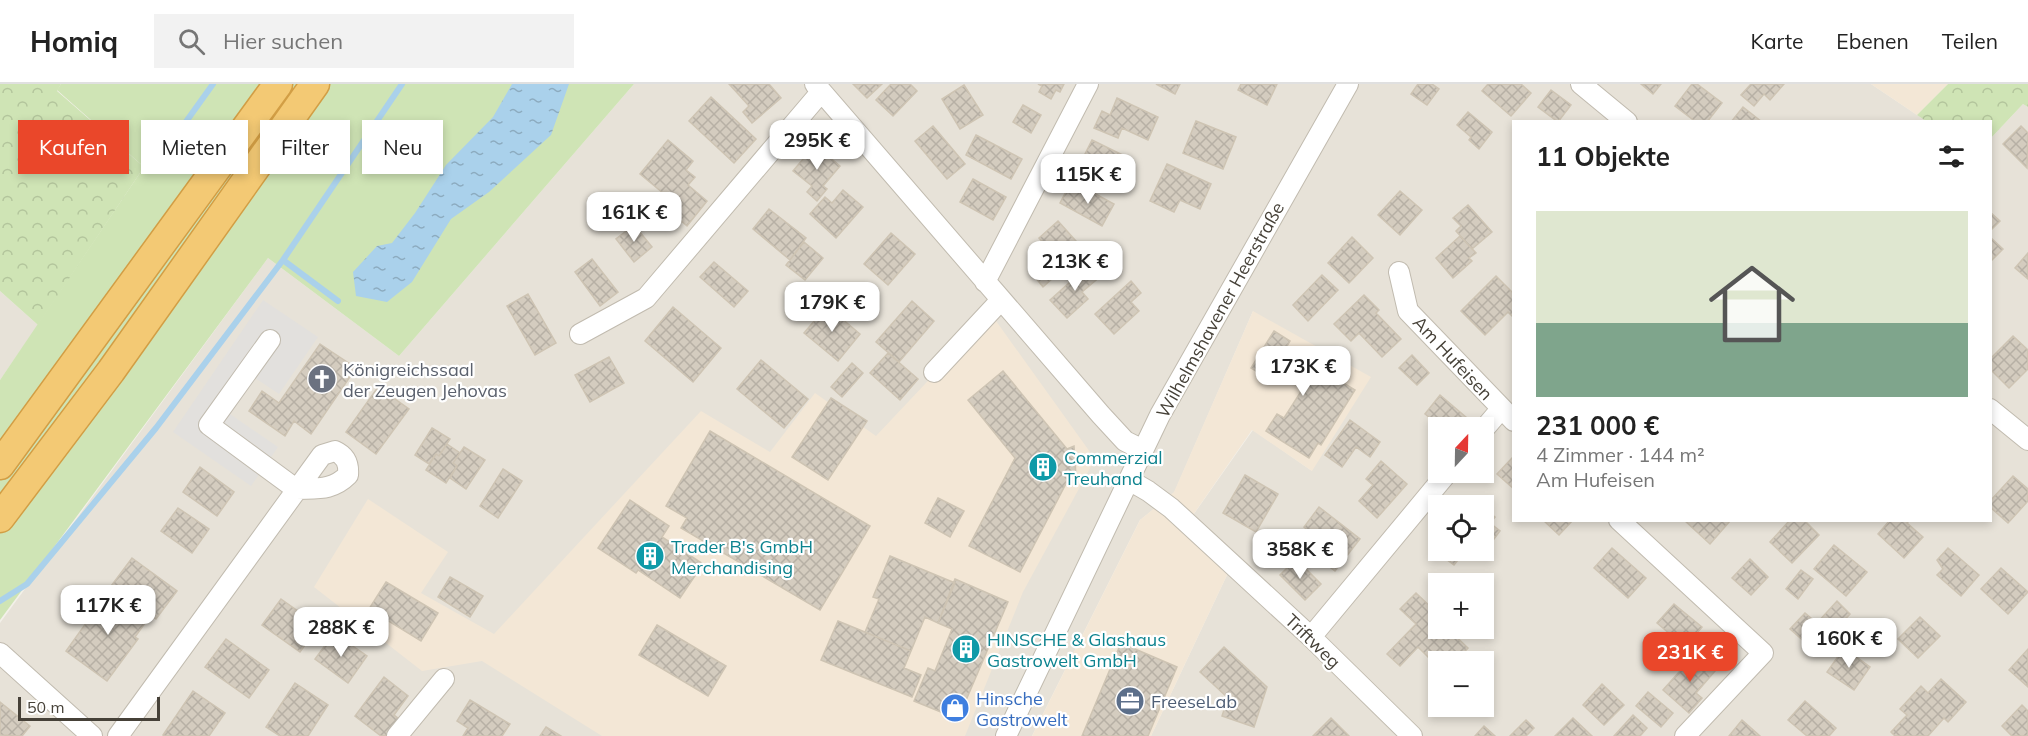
<!DOCTYPE html>
<html lang="de">
<head>
<meta charset="utf-8">
<style>
  :root { --surface:#fff; --page:#f2f2f2; --text:#222; --muted:#767676; --line:#e0e0e0; --accent:#ea472a }
  body { margin:0; font-family:Mulish,sans-serif; background:var(--page); color:var(--text); height:100vh; display:flex; flex-direction:column; font-size:22px; white-space:nowrap }
  * { box-sizing:border-box; margin:0 }
  p { font-size:20px; color:var(--muted) }
  .icon { flex:none; width:33px; height:33px; fill:none; stroke:currentColor; stroke-width:2; stroke-linecap:round; stroke-linejoin:round }
  .map { position:relative; flex:1; overflow:hidden }
  .drawer { position:absolute; left:1512px; top:36px; width:480px; height:402px; display:flex; flex-direction:column; background:var(--surface); border-radius:0px; box-shadow:0 3px 9px #0003 }
  .drawer>* { flex:none }
  .top-card { position:absolute; left:18px; top:36px; width:570px; height:54px; display:flex; gap:12px }
  .needle { width:39px; rotate:22deg }
  .fabs { position:absolute; left:1428px; top:333px; display:grid; gap:12px }
  .fabs a { display:grid; place-items:center; width:66px; height:66px; border-radius:0px; background:var(--surface); box-shadow:0 3px 9px #0003; font-size:30px }
  .scale { position:absolute; left:18px; bottom:15px; width:142px; box-sizing:border-box; padding-left:6px; border:3px solid #464138; border-top:0; font-size:16px; line-height:21px; white-space:nowrap; color:#464138; -webkit-text-stroke:4px #fff; paint-order:stroke }
  .price { position:absolute; translate:-50% -51px; padding:0 14px; border-radius:12px; background:#fff; color:#222; font-size:20px; line-height:39px; filter:drop-shadow(0 2px 3px #0008) }
  .price::after { content:''; position:absolute; left:50%; top:36px; width:18px; height:14px; margin-left:-9px; background:inherit; clip-path:polygon(0 0,100% 0,50% 100%) }
  .price.on { background:var(--accent); color:#fff }
  ul { padding:0; list-style:none }
  li { display:grid; align-content:center; gap:12px; height:318px; padding:0 24px }
  li+li { border-top:2px solid var(--line) }
  li span { display:grid; place-items:center; height:186px; border-radius:0px; color:#555 }
  li>.icon { margin-inline-start:auto }
  span .icon { width:108px; height:108px; fill:#fffc; stroke-width:1 }
  li b { font-size:26px }
  h2 { display:flex; justify-content:space-between; align-items:center; height:72px; padding:0 24px; font-size:26px }
  .tag { padding:0 21px; border-radius:0px; background:var(--surface); box-shadow:0 3px 9px #0003; font-size:21px; line-height:54px }
  .tag.on { background:var(--accent); color:#fff }
  header { display:flex; align-items:center; gap:36px; box-sizing:border-box; height:84px; padding:0 30px; background:var(--surface); border-bottom:2px solid var(--line) }
  header strong { font-size:28px }
  nav { display:flex; gap:33px; margin-inline-start:auto; font-size:21px }
  .search { width:420px; height:54px; background:var(--page); display:flex; align-items:center; gap:15px; box-sizing:border-box; padding:0 21px; border-radius:0px; color:var(--muted); font-size:22px }
  .map>svg:first-child { display:block }
</style>
</head>
<body>
<header>
<strong>Homiq</strong>
<div class="search"><svg class="icon" aria-label="search" viewBox="0 0 24 24"><circle cx="10" cy="10" r="6"/><path d="M15 15l6 6"/></svg>Hier suchen</div>
<nav><a>Karte</a><a>Ebenen</a><a>Teilen</a></nav>
</header>
<div class="map">
<svg width="2028" height="652" viewBox="0 0 2028 652">
  <defs>
    <pattern id="forest-crowns" width="20" height="18" patternUnits="userSpaceOnUse" patternTransform="scale(1.5)"><rect width="20" height="18" fill="#cfe4b5"/><path d="M2 6a3 3 0 1 1 6 0M12 15a3 3 0 1 1 6 0" fill="none" stroke="#b3c59c"/></pattern>
    <pattern id="water-ripples" width="26" height="14" patternUnits="userSpaceOnUse" patternTransform="scale(1.5)"><rect width="26" height="14" fill="#aad1eb"/><path d="M2 4q2-2 4 0t4 0M15 11q2-2 4 0t4 0" fill="none" stroke="#8cabbf"/></pattern>
    <pattern id="building-cross-hatch" width="8" height="8" patternUnits="userSpaceOnUse" patternTransform="scale(1.5)"><rect width="8" height="8" fill="#d4ccbf"/><path d="M0 0l8 8M0 8l8-8" fill="none" stroke="#b7b0a5"/></pattern>
  </defs>
  <rect width="100%" height="100%" fill="#f3f0e9"/>
  <path fill="#e7e2d8" fill-rule="evenodd" d="M634 0H1871L1926 37 1514 38V436H1990L1991 54 2023 20 2028 23V652H1151L1227 491 1184 444 1253 346 1312 387 1253 227 1174 409 1140 436 1032 652H0V539L268 174 399 272ZM1438 344H1484V388H1438ZM1438 422H1484V466H1438ZM1438 500H1484V544H1438ZM1438 578H1484V622H1438Z
    M0 207 38 241 0 296Z"/>
  <path fill="#f3e7d6" d="M1871 0H1948L1917 31Z
    M1253 227 1371 293 1312 387 1252 346 1184 444 1227 491 1151 652H1032L1140 436 1174 408Z
    M991 230 1095 375 1023 508 965 652H602L482 577 422 587 314 503 368 415 448 468 421 509 494 550 701 327 770 368 815 309 876 352Z"/>
  <path fill="#cfe4b5" d="M61 0H634L399 272 268 174 0 536V296L144 83 57 6Z"/>
  <path fill="url(#forest-crowns)" d="M0 0H61L57 7 144 83 38 241 0 207Z
    M1948 0H2028V23L2023 20 1991 54 1990 38 1926 37 1917 31Z"/>
  <path fill="#e2e0dd" d="M263 216 318 253 279 310 255 294 230 330 278 363 251 402 173 348Z"/>
  <path fill="url(#water-ripples)" d="M512 0H569L551 51 489 108 451 135 412 198 387 218 356 212 353 188 377 162 392 159 415 129 446 81 493 33Z"/>
  <g fill="none" stroke-linecap="round" stroke-linejoin="round">
    <path stroke="#aad1eb" stroke-width="6" d="M155 81 213 0
      M283 176 338 217
      M0 517 27 500 156 344 283 176 402 0"/>
  </g>
  <path fill="url(#building-cross-hatch)" stroke="#cec4b3" stroke-width="1.5" d="M729 0H769L781 14 752 39 743 28 749 22Z
    M853 0H882L867 14Z
    M891 0H910L917 7 893 32 876 16Z
    M1038 0H1064L1060 8 1056 6 1051 15 1039 8 1042 2Z
    M1156 0H1180L1175 10Z
    M1241 0H1277L1267 21 1238 6Z
    M1418 0H1432L1439 5 1427 21 1411 10Z
    M1488 0H1521L1531 9 1511 32 1482 7Z
    M1641 0H1661L1653 10Z
    M1692 0H1697L1722 19 1707 38H1696L1675 22Z
    M1751 0H1784L1770 16 1764 10 1754 22 1741 11Z
    M964 1 983 31 960 45 942 15Z
    M1551 6 1571 21 1558 38 1538 23Z
    M711 13 756 55 734 79 689 37Z
    M1117 14 1158 33 1148 56 1122 44 1118 54 1094 44 1102 27 1110 31Z
    M1023 21 1041 31 1031 49 1013 38Z
    M1743 23 1762 38H1731Z
    M1468 28 1492 48 1479 65 1469 56 1471 53 1457 41Z
    M1196 37 1236 53 1223 85 1183 69Z
    M933 42 965 80 947 95 915 57Z
    M2021 42 2028 49 2027 84 2003 60Z
    M976 51 1022 75 1011 95 966 71Z
    M668 56 693 77 686 86 695 93 688 101 707 117 687 142 669 126 675 119 640 90Z
    M1092 56 1131 75 1125 88 1112 82 1107 91 1081 78Z
    M815 61 840 82 823 102 827 105 817 117 807 108 812 102 793 87Z
    M1167 80 1211 100 1200 125 1180 116 1174 128 1150 117Z
    M973 95 1006 113 993 136 960 118Z
    M1069 102 1089 113 1092 108 1114 120 1102 142 1060 119Z
    M843 106 863 123 836 154 810 130 825 113 832 119Z
    M1400 107 1422 126 1400 151 1378 131Z
    M1468 121 1492 148 1472 165 1456 147 1461 142 1453 134Z
    M769 125 806 154 790 176 753 145Z
    M1990 128 2000 137 1990 147Z
    M1058 137 1084 166 1043 203 1035 193 1057 174 1039 154Z
    M634 141 652 163 634 178 616 155Z
    M891 149 915 170 888 201 864 180Z
    M1460 152 1476 169 1469 174 1472 177 1453 194 1436 174Z
    M1352 153 1373 174 1349 199 1328 179Z
    M1990 153 2003 165 1990 178Z
    M804 158 823 174 805 196 786 181Z
    M2028 169V195L2015 184Z
    M592 175 618 208 600 222 575 188Z
    M714 178 748 207 734 223 700 193Z
    M1090 180 1101 192 1082 208 1088 215 1067 234 1050 216Z
    M1322 191 1338 206 1308 237 1293 221Z
    M1496 192 1514 210V234L1508 228 1485 251 1461 227Z
    M1131 197 1141 209 1131 218 1139 227 1114 250 1095 230Z
    M528 210 556 259 535 271 507 222Z
    M1364 211 1379 226 1376 229 1401 255 1382 273 1359 249 1351 257 1334 240Z
    M912 217 934 237 899 278 876 258Z
    M827 222 860 250 838 277 804 249Z
    M673 223 721 264 693 298 645 257Z
    M1274 247 1290 257 1286 264 1355 306 1321 361 1318 359 1309 374 1266 347 1277 330 1284 334 1309 295 1292 284 1286 292 1266 293 1251 284Z
    M2013 252 2028 266V285L2009 304 1990 285V275Z
    M320 260 356 284 311 350 294 337 285 352 249 327 262 307 279 319Z
    M888 269 918 295 900 316 870 289Z
    M1412 271 1429 289 1417 301 1399 284Z
    M609 273 624 299 590 318 575 291Z
    M761 276 808 315 784 344 737 305Z
    M852 279 863 289 842 313 831 303Z
    M1003 287 1067 365 1074 362 1076 392H1070L1020 488 969 462 1015 374 968 316Z
    M378 303 409 325 376 370 346 348Z
    M1440 311 1466 333 1458 344H1442L1425 330Z
    M831 314 867 337 828 396 792 373Z
    M1350 336 1380 358 1370 373 1356 363 1342 383 1325 371Z
    M432 344 450 355 439 372 436 370 429 380 415 371Z
    M710 347 870 442 820 526 681 444 687 434 666 422Z
    M447 360 460 369 453 379 457 382 446 399 426 386 436 370 439 372Z
    M464 363 485 376 466 405 450 394 457 382 453 379Z
    M1514 372V405L1497 390Z
    M1381 377 1407 400 1377 434 1359 417 1373 401 1366 395Z
    M200 383 234 408 217 432 183 408Z
    M503 385 522 397 498 434 480 422Z
    M1245 391 1278 410 1256 448 1223 429Z
    M2013 392 2028 405V417L2008 439 1990 423V417Z
    M938 414 964 427 950 453 925 439Z
    M630 416 669 442 662 453 703 480 680 514 638 486 636 489 598 464Z
    M1319 423 1360 455 1335 487 1315 472 1322 464 1310 455 1314 451 1304 443Z
    M178 424 209 445 192 469 161 447Z
    M1484 424 1495 433 1490 439 1500 447 1488 463 1484 459Z
    M1543 436H1573L1559 451Z
    M1684 436H1729L1730 437 1710 460Z
    M1790 436H1804L1819 451 1792 479 1770 458Z
    M1890 436H1910L1907 439 1923 453 1904 474 1878 450Z
    M1834 461 1867 488 1846 512 1814 485Z
    M1612 464 1646 494 1628 514 1594 484Z
    M1948 464 1979 491 1961 512 1937 491 1943 485 1937 476Z
    M1447 466H1466L1454 481 1442 472Z
    M890 472 955 499 938 539 925 533 911 567 865 548 879 515 873 513Z
    M132 474 177 507 156 535 111 502Z
    M1296 475 1321 500 1305 516 1280 491Z
    M1750 475 1768 493 1751 511 1732 494Z
    M2001 484 2028 508 2008 530 1981 505Z
    M1801 486 1813 495 1798 515 1786 505Z
    M450 493 483 512 470 533 438 513Z
    M955 495 1008 518 958 635 914 617 928 584 935 587 952 545 938 539Z
    M386 498 438 529 421 557 369 525Z
    M109 507 148 535 135 553 138 555 107 597 66 567Z
    M1416 509 1435 527 1438 523V544H1447L1468 564 1455 578H1438V583L1418 563 1400 582 1387 570 1416 540 1400 525Z
    M281 515 319 542 300 568 262 541Z
    M1837 517 1850 530 1832 550 1824 543 1807 560 1790 545 1805 529 1817 539Z
    M1674 520 1702 543 1685 563 1657 539Z
    M1920 533 1940 552 1918 574 1898 555Z
    M838 537 911 567 904 584 921 591 912 613 821 576Z
    M657 541 726 582 708 612 639 571Z
    M334 549 367 572 348 599 315 575Z
    M226 555 269 586 249 614 205 583Z
    M1121 559 1177 583 1148 652H1082Z
    M1224 563 1267 603 1254 643 1222 632 1228 614 1200 588Z
    M1844 564 1870 583 1854 606 1827 588Z
    M2028 565V603L2009 586Z
    M1696 569 1715 587 1696 609 1702 614 1689 629 1663 606Z
    M384 593 408 612 394 631 399 635 387 652H381L355 632Z
    M1941 595 1966 618 1948 638 1944 634 1928 652H1895L1891 648 1907 631 1900 625 1921 602 1928 609Z
    M295 599 328 621 308 652H280L266 643Z
    M1602 600 1624 621 1604 641 1583 621Z
    M193 607 225 629 209 652H165L163 651Z
    M1648 608 1673 629 1661 643 1636 622Z
    M470 616 510 640 502 652H463L468 644 457 637Z
    M1805 617 1836 644 1829 652H1807L1788 636Z
    M0 618 30 642 22 652 0 651Z
    M2022 621 2028 627V652H2012L2002 642Z
    M1633 631 1647 644 1640 652H1614Z
    M1331 634 1349 652H1313Z
    M1573 634 1592 652H1555Z
    M1526 636 1534 644 1526 652H1510Z
    M1742 636 1760 652H1729Z
    M1484 642 1495 652H1475Z
    M546 643 561 652H540Z"/>
  <g fill="none" stroke-linecap="round" stroke-linejoin="round">
    <g stroke="#c1bbaf" stroke-width="22">
      <path id="minor" d="M815 0 1101 331 1125 357 1143 366
        M1581 0 1627 38
        M1399 188 1408 227 1514 337
        M985 198 1088 0
        M580 250 646 214 821 8
        M270 256 209 341 296 405
        M934 288 1001 216
        M1990 325 2028 356
        M1484 345 1501 325
        M1129 396 1148 407 1171 424 1311 553 1412 652
        M1619 436 1763 569 1685 652
        M1311 553 1448 388
        M0 569 92 652
        M118 652 322 371 335 367C346 372 349 379 348 391 332 407 317 404 296 405
        M397 652 444 595
        M1006 652 1160 331 1348 0"/>
    </g>
    <g stroke="#d29e45" stroke-width="31">
      <path id="highway" d="M0 381 278 0
        M0 434 111 287 315 0"/>
    </g>
    <use href="#minor" stroke="#fff" stroke-width="20"/>
    <use href="#highway" stroke="#f3c974" stroke-width="28"/>
  </g>
  <defs>
    <g id="church-disc" transform="scale(1.5)"><circle r="9.5" fill="#6b7280" stroke="#fff"/><path d="M-1.2-6h2.4v3.5h3.3v2.4h-3.3V6h-2.4V-.1h-3.3v-2.4h3.3Z" fill="#fff"/></g>
    <g id="building-disc" transform="scale(1.5)"><circle r="9.5" fill="#0f9aa8" stroke="#fff"/><path d="M-4-6H4V6H1V3H-1V6H-4ZM-2.5-4.3h1.7v1.8h-1.7ZM.8-4.3h1.7v1.8H.8ZM-2.5-1h1.7V.8h-1.7ZM.8-1h1.7V.8H.8Z" fill="#fff"/></g>
    <g id="office-disc" transform="scale(1.5)"><circle r="9.5" fill="#5c6f8a" stroke="#fff"/><path d="M-6-3h4V-5.5h4V-3h4V5H-6ZM-1-4.5V-3h2v-1.5ZM-6 0V1H6V0Z" fill="#fff"/></g>
    <g id="shop-disc" transform="scale(1.5)"><circle r="9.5" fill="#3f7fe0" stroke="#fff"/><path d="M-5-2.5h2.3a2.7 3.5 0 0 1 5.4 0H5L5.5 6h-11ZM-1.5-2.5h3a1.5 2.3 0 0 0-3 0Z" fill="#fff"/></g>
  </defs>
  <g fill-rule="evenodd">
    <use href="#church-disc" x="322" y="295"/>
    <use href="#building-disc" x="1043" y="383"/>
    <use href="#building-disc" x="650" y="472"/>
    <use href="#building-disc" x="966" y="565"/>
    <use href="#office-disc" x="1130" y="617"/>
    <use href="#shop-disc" x="955" y="624"/>
  </g>
  <g text-anchor="middle" dominant-baseline="central" stroke-width="4.5" stroke-linejoin="round" paint-order="stroke">
    <g font-size="18" fill="#464138" stroke="#fff">
      <text transform="translate(1220 226) rotate(-61)">Wilhelmshavener Heerstraße</text>
      <text transform="translate(1453 274) rotate(47)">Am Hufeisen</text>
      <text transform="translate(1313 557) rotate(44)">Triftweg</text>
    </g>
    <g font-size="18" fill="#5b616d" stroke="#fff" text-anchor="start">
      <text x="343" y="285">Königreichssaal<tspan x="343" dy="21">der Zeugen Jehovas</tspan></text>
    </g>
    <g font-size="18" fill="#0d838f" stroke="#fff" text-anchor="start">
      <text x="1064" y="373">Commerzial<tspan x="1064" dy="21">Treuhand</tspan></text>
      <text x="671" y="462">Trader B's GmbH<tspan x="671" dy="21">Merchandising</tspan></text>
      <text x="987" y="555">HINSCHE &amp; Glashaus<tspan x="987" dy="21">Gastrowelt GmbH</tspan></text>
    </g>
    <g font-size="18" fill="#366cbe" stroke="#fff" text-anchor="start">
      <text x="976" y="614">Hinsche<tspan x="976" dy="21">Gastrowelt</tspan></text>
    </g>
    <g font-size="18" fill="#4e5e75" stroke="#fff" text-anchor="start">
      <text x="1151" y="617">FreeseLab</text>
    </g>
  </g>
</svg>
<div class="fabs">
<a><svg class="needle" viewBox="-14 -14 28 28"><path d="M0-13l5 13h-10z" fill="#e53935"/><path d="M0 13l5-13h-10z" fill="#767676"/></svg></a>
<a><svg class="icon" aria-label="locate" viewBox="0 0 24 24"><circle cx="12" cy="12" r="6"/><path d="M12 2v4M12 18v4M2 12h4M18 12h4"/></svg></a>
<a>+</a>
<a>−</a>
</div>
<div class="scale">50 m</div>
<b class="price" style="left:817px;top:87px">295K €</b>
<b class="price" style="left:1088px;top:121px">115K €</b>
<b class="price" style="left:634px;top:159px">161K €</b>
<b class="price" style="left:1075px;top:208px">213K €</b>
<b class="price" style="left:832px;top:249px">179K €</b>
<b class="price" style="left:1303px;top:313px">173K €</b>
<b class="price" style="left:1300px;top:496px">358K €</b>
<b class="price" style="left:108px;top:552px">117K €</b>
<b class="price" style="left:341px;top:574px">288K €</b>
<b class="price" style="left:1849px;top:585px">160K €</b>
<b class="price on" style="left:1690px;top:599px">231K €</b>
<div class="top-card">
<a class="tag on">Kaufen</a>
<a class="tag">Mieten</a>
<a class="tag">Filter</a>
<a class="tag">Neu</a>
</div>
<section class="drawer">
<h2>11 Objekte<svg class="icon" aria-label="filters" viewBox="0 0 24 24"><path d="M4 7h16M4 17h16"/><circle cx="9" cy="7" r="2"/><circle cx="15" cy="17" r="2"/></svg></h2>
<ul>
<li><span style="background:linear-gradient(#dfe7d0 60%,#7fa58c 0)"><svg class="icon" aria-label="home" viewBox="0 0 24 24"><path d="M3 11l9-7 9 7M6 9v11h12V9"/></svg></span><div><b>231 000 €</b><p>4 Zimmer · 144 m²</p><p>Am Hufeisen</p></div></li>
</ul>
</section>
</div>
</body>
</html>
